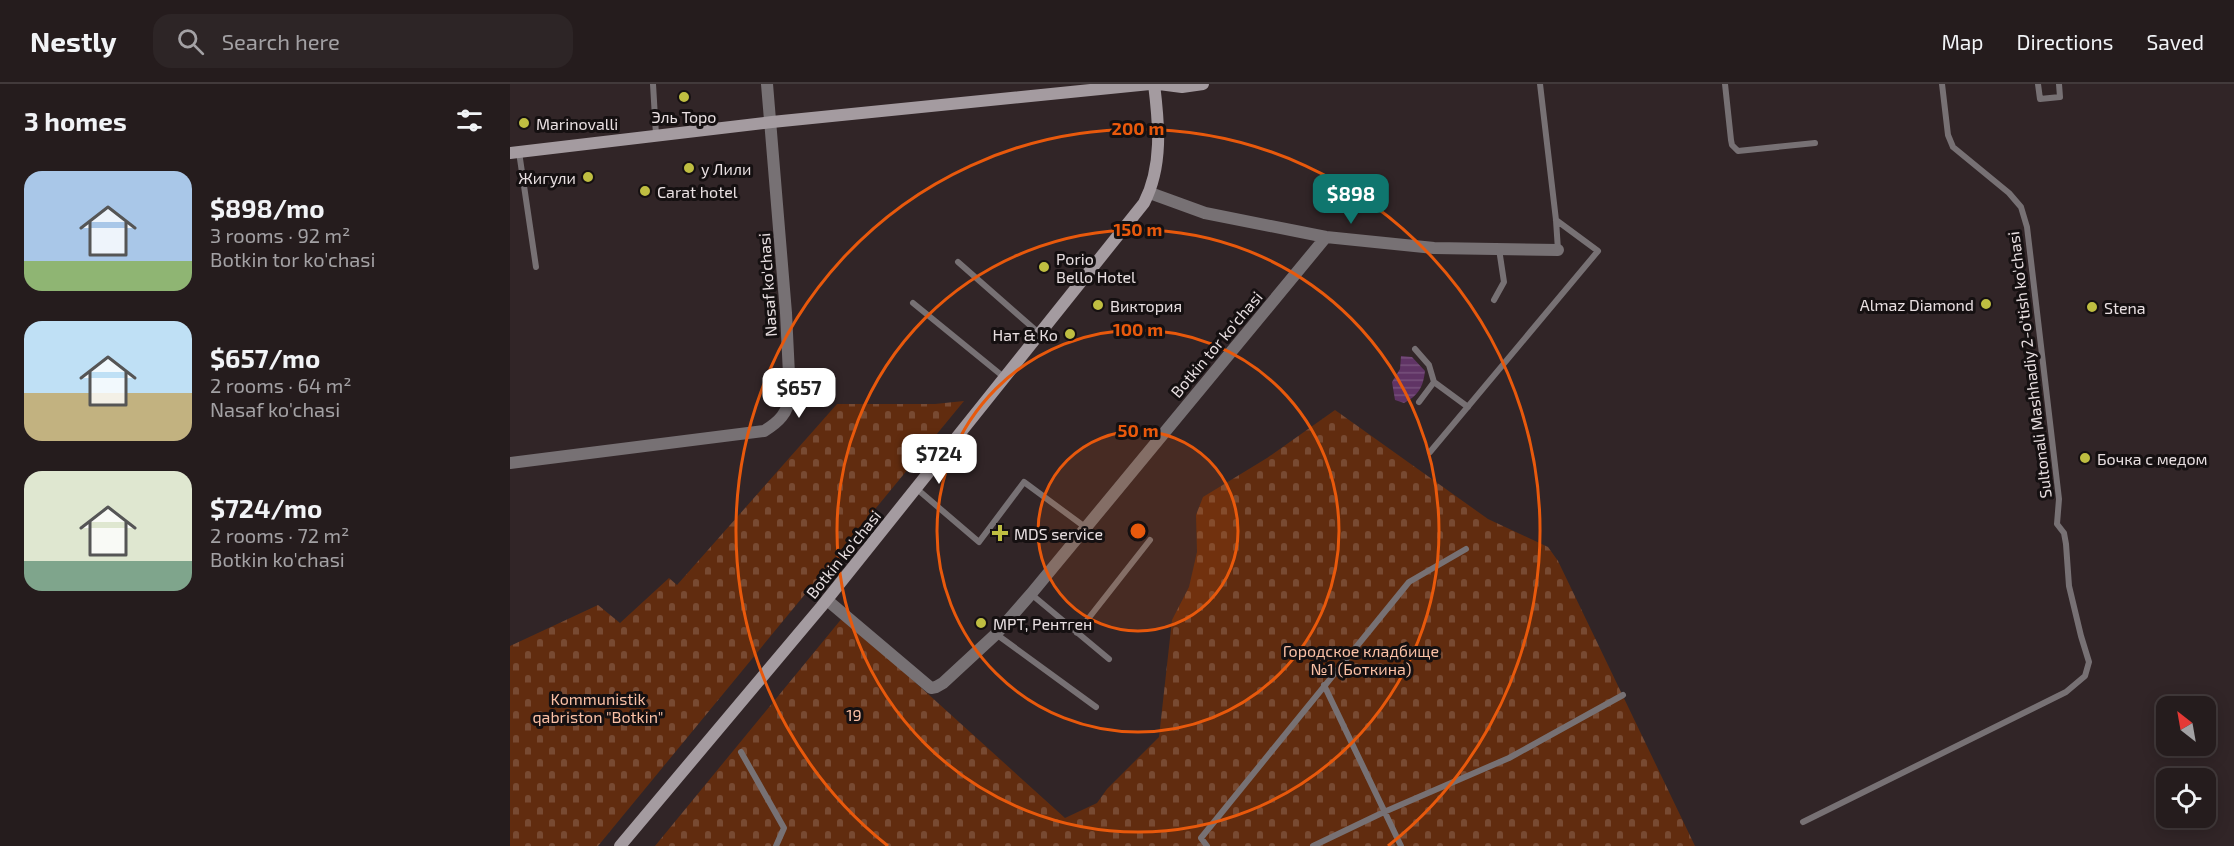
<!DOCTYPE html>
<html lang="en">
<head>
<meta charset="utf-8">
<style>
  :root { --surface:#251c1d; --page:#2d2526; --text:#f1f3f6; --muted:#a3a1a4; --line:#423a3b; --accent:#0f766e }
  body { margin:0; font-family:"Exo 2",sans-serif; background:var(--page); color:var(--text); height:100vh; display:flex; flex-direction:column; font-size:22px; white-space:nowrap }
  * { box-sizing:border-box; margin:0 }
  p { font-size:20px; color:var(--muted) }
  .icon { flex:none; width:33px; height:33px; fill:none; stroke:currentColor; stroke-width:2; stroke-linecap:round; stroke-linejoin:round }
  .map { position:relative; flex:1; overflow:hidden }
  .details { display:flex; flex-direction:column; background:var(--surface); width:510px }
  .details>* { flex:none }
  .needle { width:39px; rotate:329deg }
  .fabs { position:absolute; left:1646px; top:612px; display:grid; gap:12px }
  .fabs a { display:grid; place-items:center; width:60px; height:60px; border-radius:12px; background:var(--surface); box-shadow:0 3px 15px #0003,0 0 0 2px var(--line); font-size:30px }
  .price { position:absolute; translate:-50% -51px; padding:0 14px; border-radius:12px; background:#fff; color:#222; font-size:20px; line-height:39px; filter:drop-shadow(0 2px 3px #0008) }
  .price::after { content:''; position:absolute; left:50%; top:36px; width:18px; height:14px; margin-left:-9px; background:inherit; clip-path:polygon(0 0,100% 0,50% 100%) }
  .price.selected { background:var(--accent); color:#fff }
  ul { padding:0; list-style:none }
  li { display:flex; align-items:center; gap:18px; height:150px; padding:0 24px }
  li span { display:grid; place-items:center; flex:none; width:168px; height:120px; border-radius:18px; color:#555 }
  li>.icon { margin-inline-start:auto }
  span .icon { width:72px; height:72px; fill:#fffc; stroke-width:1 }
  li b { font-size:26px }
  h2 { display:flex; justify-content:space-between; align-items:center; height:72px; padding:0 24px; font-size:26px }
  header { display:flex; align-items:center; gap:36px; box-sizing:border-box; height:84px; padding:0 30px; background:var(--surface); border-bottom:2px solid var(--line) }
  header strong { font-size:28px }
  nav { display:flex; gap:33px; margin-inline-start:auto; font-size:21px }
  .search { width:420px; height:54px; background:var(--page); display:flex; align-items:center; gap:15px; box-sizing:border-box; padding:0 21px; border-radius:18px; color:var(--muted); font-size:22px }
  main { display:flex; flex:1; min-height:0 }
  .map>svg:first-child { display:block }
</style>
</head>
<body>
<header>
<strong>Nestly</strong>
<div class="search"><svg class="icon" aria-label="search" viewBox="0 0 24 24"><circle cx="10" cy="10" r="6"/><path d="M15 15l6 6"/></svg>Search here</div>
<nav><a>Map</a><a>Directions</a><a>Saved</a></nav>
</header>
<main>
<section class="details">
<h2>3 homes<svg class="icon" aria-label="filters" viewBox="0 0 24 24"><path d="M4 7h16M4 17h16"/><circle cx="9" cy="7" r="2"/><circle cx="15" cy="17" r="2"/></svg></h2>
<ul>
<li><span style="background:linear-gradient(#a9c7e8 75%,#8fb573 0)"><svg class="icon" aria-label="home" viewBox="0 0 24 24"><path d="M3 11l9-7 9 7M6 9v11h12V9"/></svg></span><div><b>$898/mo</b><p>3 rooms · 92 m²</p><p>Botkin tor ko'chasi</p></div></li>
<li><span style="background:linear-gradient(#bfe0f5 60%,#c2b280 0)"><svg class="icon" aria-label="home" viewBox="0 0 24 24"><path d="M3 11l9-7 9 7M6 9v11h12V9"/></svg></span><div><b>$657/mo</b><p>2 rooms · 64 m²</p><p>Nasaf ko'chasi</p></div></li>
<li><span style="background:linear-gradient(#dfe7d0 75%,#7fa58c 0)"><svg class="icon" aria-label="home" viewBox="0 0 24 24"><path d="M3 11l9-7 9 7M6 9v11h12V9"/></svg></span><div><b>$724/mo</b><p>2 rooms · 72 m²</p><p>Botkin ko'chasi</p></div></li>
</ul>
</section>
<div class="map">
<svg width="1724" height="762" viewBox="0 0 1724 762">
  <defs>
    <pattern id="cemetery-stones" width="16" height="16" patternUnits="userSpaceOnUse" patternTransform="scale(1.5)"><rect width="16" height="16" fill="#612c0f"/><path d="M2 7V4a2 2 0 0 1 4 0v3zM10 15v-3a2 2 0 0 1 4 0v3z" fill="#784a32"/></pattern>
    <pattern id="water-rules" width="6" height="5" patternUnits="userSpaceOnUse" patternTransform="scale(1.5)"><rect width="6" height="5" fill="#603465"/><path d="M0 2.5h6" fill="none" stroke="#77517b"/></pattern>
  </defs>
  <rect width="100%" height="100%" fill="#312527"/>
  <path fill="url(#cemetery-stones)" d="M454 317 88 762H0V562L88 521 110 539 159 494 167 501 327 320H425Z
    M825 326 978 435 1038 463 1048 477 1185 762H145L333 533 555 734 587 719 597 705 649 653 662 536 679 503 687 468 686 431 693 413 757 374Z"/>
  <path fill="url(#water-rules)" d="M891 272 902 273 915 287C913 303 909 311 894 319L885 316 882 298 890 285Z"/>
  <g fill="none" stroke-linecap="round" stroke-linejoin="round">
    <path stroke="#777174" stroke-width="6" d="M143 0 146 51
      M1030 0 1046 136 1048 166
      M1215 0 1221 56 1222 61 1228 67 1305 59
      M1528 0 1530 15 1550 13 1549 0
      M9 68 26 183
      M448 178 530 250
      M984 216 994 198 989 165
      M403 219 495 294
      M905 265 919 281 924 298 958 323
      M909 318 924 298
      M920 368 1088 167 1046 136
      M407 405 469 458 514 398 575 443
      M521 510 599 575
      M567 549 640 456
      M486 550 586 623
      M814 601 891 762
      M231 668 274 744 266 762
      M1293 738 1556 608 1575 592 1579 578 1571 552 1559 502 1556 460 1554 449 1547 440 1549 415 1517 143 1511 123 1499 109 1443 63 1438 51 1432 0
      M697 762 691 754 899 498 956 465
      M803 762 874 728 999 674 1113 611"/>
    <path stroke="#777174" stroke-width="12" d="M640 109 695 129 816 153 924 164 1048 166
      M0 379 254 347C269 338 278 329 280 311L276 229 257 0
      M317 516 421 604 426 603 433 599 486 550 521 510 816 153"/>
    <path stroke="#a49ba0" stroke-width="12" d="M649 0 672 3 693 0
      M0 69 262 38 640 0
      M110 762 311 523 634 119C653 82 649 40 644 0"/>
  </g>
  <circle cx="628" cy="447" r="100" fill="#e8590c" fill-opacity=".12"/>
  <g fill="none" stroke="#e8590c" stroke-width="3">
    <circle cx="628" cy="447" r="100"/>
    <circle cx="628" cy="447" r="201"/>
    <circle cx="628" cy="447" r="301"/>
    <path d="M378 762A402 402 0 1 1 878 762"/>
  </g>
  <g fill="#bfbe41" stroke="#151011" stroke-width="2">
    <circle cx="174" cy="13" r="6"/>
    <circle cx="14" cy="39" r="6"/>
    <circle cx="179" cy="84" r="6"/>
    <circle cx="78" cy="93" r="6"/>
    <circle cx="135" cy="107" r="6"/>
    <circle cx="534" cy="183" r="6"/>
    <circle cx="1476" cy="220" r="6"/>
    <circle cx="588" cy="221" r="6"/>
    <circle cx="1582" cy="223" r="6"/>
    <circle cx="560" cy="250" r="6"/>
    <circle cx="1575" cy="374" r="6"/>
    <path d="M487 440h6v6h6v6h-6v6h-6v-6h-6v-6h6z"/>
    <circle cx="471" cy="539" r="6"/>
  </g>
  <g text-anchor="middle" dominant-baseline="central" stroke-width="6" stroke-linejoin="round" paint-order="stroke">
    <g font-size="16" fill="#e8dfe1" stroke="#151011" text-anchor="start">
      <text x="174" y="32" text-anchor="middle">Эль Торо</text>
      <text x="26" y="39">Marinovalli</text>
      <text x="191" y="84">у Лили</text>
      <text x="66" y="93" text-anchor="end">Жигули</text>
      <text x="147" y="107">Carat hotel</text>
      <text x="546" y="174">Porio<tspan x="546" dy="18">Bello Hotel</tspan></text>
      <text x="1464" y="220" text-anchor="end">Almaz Diamond</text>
      <text x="600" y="221">Виктория</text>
      <text x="1594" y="223">Stena</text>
      <text x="548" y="250" text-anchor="end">Нат &amp; Ко</text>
      <text x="1587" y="374">Бочка с медом</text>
      <text x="504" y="449">MDS service</text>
      <text x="483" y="539">МРТ, Рентген</text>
    </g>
    <g font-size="16" fill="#e8dfe1" stroke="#151011">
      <text transform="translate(257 201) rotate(-94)">Nasaf ko'chasi</text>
      <text transform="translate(706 260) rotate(-50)">Botkin tor ko'chasi</text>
      <text transform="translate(1519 281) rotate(-97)">Sultonali Mashhadiy 2-o'tish ko'chasi</text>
      <text transform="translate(333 470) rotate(-51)">Botkin ko'chasi</text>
    </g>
    <g font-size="16" fill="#fbc1a6" stroke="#151011">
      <text x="851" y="566">Городское кладбище<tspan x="851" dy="18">№1 (Боткина)</tspan></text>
      <text x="88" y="614">Kommunistik<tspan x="88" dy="18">qabriston "Botkin"</tspan></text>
      <text x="344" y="630">19</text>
    </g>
  </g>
  <circle cx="628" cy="447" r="9" fill="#e8590c" stroke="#151011" stroke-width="3"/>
  <g font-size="18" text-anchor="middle" font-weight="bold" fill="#e8590c" stroke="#151011" stroke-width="6" stroke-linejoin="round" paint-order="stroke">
    <text x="628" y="51">200 m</text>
    <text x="628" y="152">150 m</text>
    <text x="628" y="252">100 m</text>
    <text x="628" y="353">50 m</text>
  </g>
</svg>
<div class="fabs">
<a><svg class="needle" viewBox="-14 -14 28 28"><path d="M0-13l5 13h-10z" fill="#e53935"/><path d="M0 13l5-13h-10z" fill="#a3a1a4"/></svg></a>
<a><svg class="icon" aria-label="locate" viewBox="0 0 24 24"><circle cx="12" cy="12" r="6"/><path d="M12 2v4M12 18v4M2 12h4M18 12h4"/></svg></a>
</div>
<b class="price selected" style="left:841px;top:141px">$898</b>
<b class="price" style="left:289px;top:335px">$657</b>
<b class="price" style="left:429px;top:401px">$724</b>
</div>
</main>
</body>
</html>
